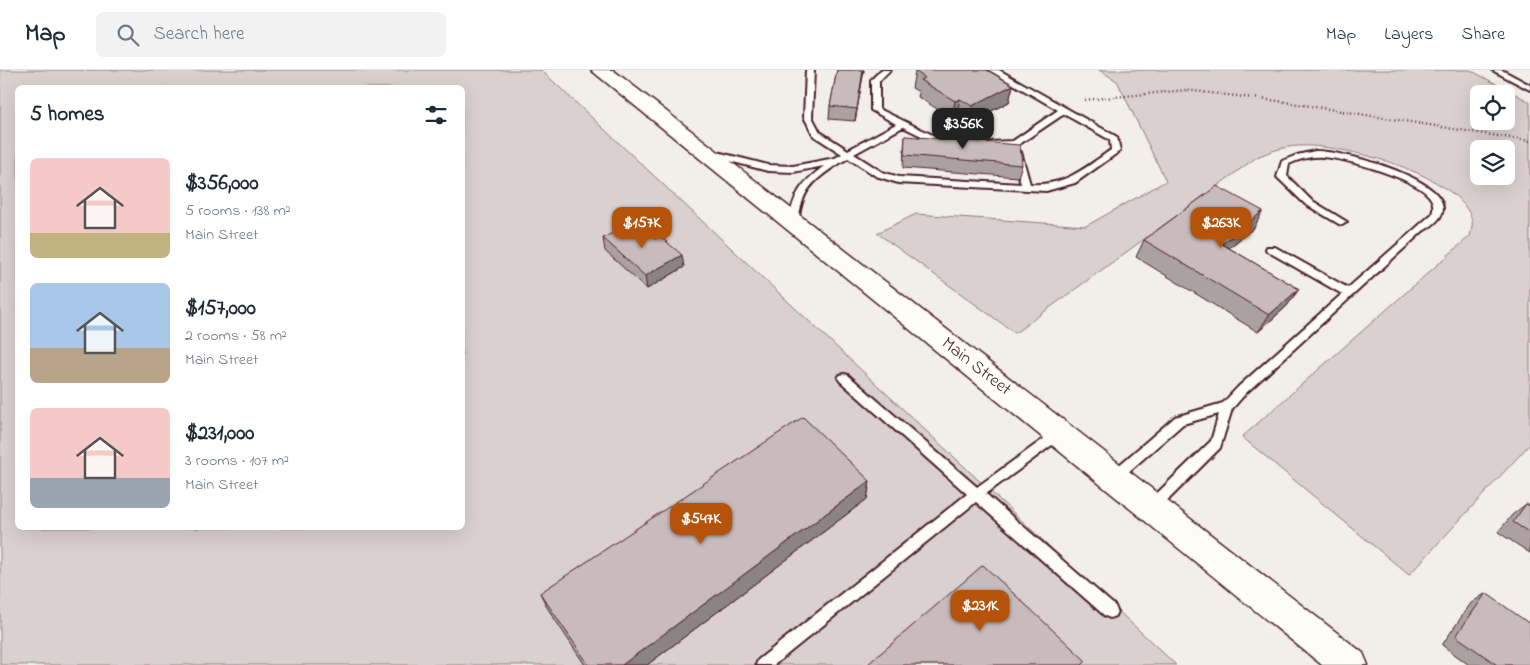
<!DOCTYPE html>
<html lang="en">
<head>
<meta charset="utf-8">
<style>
  :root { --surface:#fff; --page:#f2f2f3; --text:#1f2937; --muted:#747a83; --line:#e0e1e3; --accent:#b45309 }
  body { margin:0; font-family:"Indie Flower",sans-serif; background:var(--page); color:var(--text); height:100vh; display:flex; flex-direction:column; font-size:19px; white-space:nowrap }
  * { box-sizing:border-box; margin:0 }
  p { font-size:16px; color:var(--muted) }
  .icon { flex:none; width:28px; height:28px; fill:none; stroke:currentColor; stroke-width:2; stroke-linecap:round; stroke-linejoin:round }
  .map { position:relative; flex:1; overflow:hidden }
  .panel { position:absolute; left:15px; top:15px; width:450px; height:445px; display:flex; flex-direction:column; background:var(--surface); border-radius:8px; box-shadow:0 5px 20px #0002 }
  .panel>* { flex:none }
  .buttons { position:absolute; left:1470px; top:15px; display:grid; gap:10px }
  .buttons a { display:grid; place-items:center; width:45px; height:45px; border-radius:8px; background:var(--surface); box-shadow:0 5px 20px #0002; font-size:25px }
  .price { position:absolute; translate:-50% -42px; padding:0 11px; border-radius:10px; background:var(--accent); color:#fff; font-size:16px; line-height:32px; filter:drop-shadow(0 1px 2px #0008) }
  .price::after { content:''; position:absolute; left:50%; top:30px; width:15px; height:11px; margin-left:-8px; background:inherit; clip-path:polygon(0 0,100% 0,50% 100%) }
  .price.active { background:#222; color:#fff }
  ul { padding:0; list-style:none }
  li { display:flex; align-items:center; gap:15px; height:125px; padding:0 15px }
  li span { display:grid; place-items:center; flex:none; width:140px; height:100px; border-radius:8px; color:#555 }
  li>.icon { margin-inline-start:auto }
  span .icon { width:60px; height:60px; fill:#fffc; stroke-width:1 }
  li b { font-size:21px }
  h2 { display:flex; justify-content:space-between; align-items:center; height:60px; padding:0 15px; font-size:21px }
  header { display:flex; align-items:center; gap:30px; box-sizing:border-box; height:70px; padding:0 25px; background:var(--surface); border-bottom:1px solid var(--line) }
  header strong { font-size:24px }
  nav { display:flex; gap:28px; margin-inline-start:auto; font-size:18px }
  .search { width:350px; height:45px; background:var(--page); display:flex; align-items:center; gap:12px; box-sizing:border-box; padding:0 18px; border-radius:8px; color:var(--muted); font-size:19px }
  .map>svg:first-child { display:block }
</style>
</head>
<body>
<header>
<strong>Map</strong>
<div class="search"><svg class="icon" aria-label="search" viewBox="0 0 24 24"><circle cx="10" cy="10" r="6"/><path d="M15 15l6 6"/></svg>Search here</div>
<nav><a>Map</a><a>Layers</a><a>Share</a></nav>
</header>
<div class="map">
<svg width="1530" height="595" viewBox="0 0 1530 595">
  <rect width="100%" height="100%" fill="#f2efeb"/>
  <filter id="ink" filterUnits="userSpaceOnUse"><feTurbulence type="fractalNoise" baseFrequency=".02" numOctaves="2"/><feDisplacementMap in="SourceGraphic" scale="10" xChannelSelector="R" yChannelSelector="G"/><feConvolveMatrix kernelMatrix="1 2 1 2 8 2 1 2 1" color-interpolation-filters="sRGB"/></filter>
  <g filter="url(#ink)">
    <path fill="#d9d0cf" stroke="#92787d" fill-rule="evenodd" d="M0 0H541L1176 595H0ZM18 18H462V458H18Z
      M1099 0H1470L1530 32V374L1409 505 1242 367 1470 166C1471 161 1473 155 1472 151 1462 104 1339 73 1298 76 1283 77 1271 81 1257 87L1015 263 877 163 916 144 1086 156 1166 111 1117 11ZM1479 24H1506V51H1479ZM1479 79H1506V106H1479Z"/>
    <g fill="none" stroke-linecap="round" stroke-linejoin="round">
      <g stroke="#4a1f2b" stroke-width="4">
        <path id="service" d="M806 0H814L812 47 820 62 848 80 896 54 871 40V10L881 0H890L879 11V39L939 68 952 72 948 75 934 72 903 57 854 84 882 102 899 107 1021 114 1013 82 1017 79 1021 82 1030 114C1066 116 1083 99 1111 80L1110 70 1064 44 1018 75 986 77 985 75 989 72 1013 71 1058 40 989 0H999L1117 67 1120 81 1075 113 1046 121 898 113 876 106 848 88C832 98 809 111 803 130 800 137 799 145 798 153L793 156 788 153C795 123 799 115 824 96L793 102 768 101 710 86 709 84 713 81 768 95 793 96 835 88 842 84 814 66 804 47Z
          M1492 0H1502L1530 15V20Z
          M1315 81C1343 80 1497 120 1423 161L1246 323 1232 339 1220 378 1157 441 1152 443 1147 441 1146 437 1147 433 1211 371 1219 344 1183 354 1118 411 1114 412 1110 411 1108 407 1110 403 1175 347 1223 333 1238 317 1342 224 1267 181 1266 179 1267 177H1275L1348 218 1432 144C1434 138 1434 132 1429 126 1416 109 1345 88 1322 87 1311 86 1300 89 1289 94L1287 106 1311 130 1347 152 1342 155 1339 154 1305 134 1277 107 1282 91 1297 85Z
          M844 304 848 305 977 417 1056 360 1060 358 1064 360 1066 363 1064 366 986 424 1115 536 1117 541 1115 546 1110 548 1105 546 976 432 774 595H756L758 590 967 424 840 311 838 308 840 305Z"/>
      </g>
      <g stroke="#4a1f2b" stroke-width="3">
        <path id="trunk" d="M591 0H613L1363 583 1368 595H1322Z"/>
      </g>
      <path stroke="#4a1f2b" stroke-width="2.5" stroke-dasharray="1 3" stroke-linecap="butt" d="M1085 30 1186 20 1278 31 1530 71"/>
      <use href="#service" fill="#fdfcf7" fill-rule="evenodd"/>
      <use href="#trunk" fill="#fdfcf7" fill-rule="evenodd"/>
    </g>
    <path fill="#aca1a1" stroke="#4a1f2b" d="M837 0H864L855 51 829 49 830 36Z
      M915 1 1013 15 1009 32 968 53 957 46 952 48 918 27 919 22 912 18Z
      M905 66 1022 95 1018 107 903 98 904 79Z
      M1254 158 1229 178 1299 219 1287 236 1258 262 1136 187 1144 170Z
      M603 168 684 197 647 219 605 181Z
      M870 411 867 429 647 595H585L548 539 540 523Z
      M1526 434 1530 436V483L1498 462 1512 445Z
      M1486 523 1528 595H1469L1442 575 1471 533Z"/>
    <path fill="#8c8383" stroke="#4a1f2b" d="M863 0H864L855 51 857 39Z
      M1013 15 1009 32 968 53 972 36Z
      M960 29 957 46 952 48 955 31Z
      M1263 141 1254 158 1212 191 1222 174Z
      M682 185 684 197 647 219 645 206Z
      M1299 219 1287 236 1258 262 1269 245Z
      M870 411 867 429 647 595H622Z"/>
    <path fill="#c8bbbb" stroke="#4a1f2b" d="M837 0H863L857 39 830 36Z
      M917 0H987L1013 15 972 36 960 29 955 31 920 10 925 8 915 1Z
      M905 66 1020 75 1022 95 904 85Z
      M1217 116 1263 141 1222 174 1299 219 1269 245 1144 170Z
      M634 152 655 169 660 166 682 185 645 206 603 168Z
      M803 347 870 411 622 595H589L540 523Z
      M1526 434 1530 436V463L1513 452Z
      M983 495 1086 591 1082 595H867Z
      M1486 523 1530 554V591L1528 595H1497L1456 566Z"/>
  </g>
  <g text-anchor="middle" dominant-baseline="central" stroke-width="4.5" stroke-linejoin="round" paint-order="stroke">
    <g font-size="18" fill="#4a1f2b" stroke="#fdfcf7">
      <text transform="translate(976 297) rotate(38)">Main Street</text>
    </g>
  </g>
</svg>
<div class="buttons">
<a><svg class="icon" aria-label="locate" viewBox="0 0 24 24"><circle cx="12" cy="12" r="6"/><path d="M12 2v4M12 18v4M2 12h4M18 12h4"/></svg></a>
<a><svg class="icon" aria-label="layers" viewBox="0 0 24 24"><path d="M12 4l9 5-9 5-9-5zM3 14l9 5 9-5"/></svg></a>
</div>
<b class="price active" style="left:963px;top:80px">$356K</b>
<b class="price" style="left:642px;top:179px">$157K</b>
<b class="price" style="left:1221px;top:179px">$263K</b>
<b class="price" style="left:701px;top:475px">$547K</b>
<b class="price" style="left:980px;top:562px">$231K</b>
<section class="panel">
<h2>5 homes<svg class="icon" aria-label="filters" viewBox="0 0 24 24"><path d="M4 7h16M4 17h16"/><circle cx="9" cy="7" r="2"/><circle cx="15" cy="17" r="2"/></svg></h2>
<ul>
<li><span style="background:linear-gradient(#f6c9c9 75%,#c2b280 0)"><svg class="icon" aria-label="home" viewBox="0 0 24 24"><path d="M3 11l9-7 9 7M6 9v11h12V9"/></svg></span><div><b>$356,000</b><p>5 rooms · 138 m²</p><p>Main Street</p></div></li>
<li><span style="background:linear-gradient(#a9c7e8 65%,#b9a48a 0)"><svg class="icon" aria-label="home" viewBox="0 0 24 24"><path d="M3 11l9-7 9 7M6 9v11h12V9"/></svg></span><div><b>$157,000</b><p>2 rooms · 58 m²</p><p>Main Street</p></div></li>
<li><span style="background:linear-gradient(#f6c9c9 70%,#9aa5b1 0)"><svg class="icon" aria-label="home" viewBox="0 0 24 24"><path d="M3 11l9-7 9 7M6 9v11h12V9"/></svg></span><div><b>$231,000</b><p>3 rooms · 107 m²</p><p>Main Street</p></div></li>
</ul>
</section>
</div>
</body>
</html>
